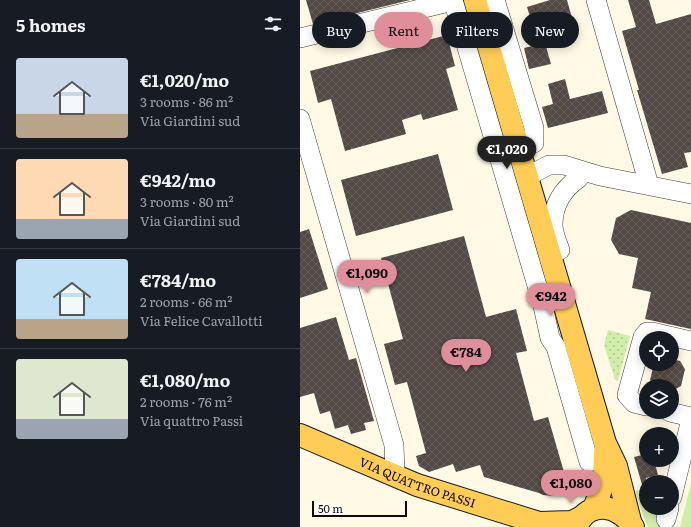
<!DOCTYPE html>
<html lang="en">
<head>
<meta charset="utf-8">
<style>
  :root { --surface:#171b24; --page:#20242c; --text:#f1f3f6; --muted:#9ea1a6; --line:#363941; --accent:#de8f99 }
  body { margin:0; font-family:Literata,serif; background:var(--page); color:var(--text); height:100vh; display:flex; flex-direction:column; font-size:15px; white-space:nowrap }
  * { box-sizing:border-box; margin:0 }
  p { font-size:13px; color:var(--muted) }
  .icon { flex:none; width:22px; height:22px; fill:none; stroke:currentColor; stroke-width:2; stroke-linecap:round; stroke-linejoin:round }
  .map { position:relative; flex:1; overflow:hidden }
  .sheet { display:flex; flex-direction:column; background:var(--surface); width:300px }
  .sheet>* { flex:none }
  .banner { position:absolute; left:12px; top:12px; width:319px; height:36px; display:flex; gap:8px }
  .controls { position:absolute; left:339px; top:331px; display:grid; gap:8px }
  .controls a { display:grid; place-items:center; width:40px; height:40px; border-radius:50%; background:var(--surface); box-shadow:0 2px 10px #0003; font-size:20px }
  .scale { position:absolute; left:12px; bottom:10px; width:95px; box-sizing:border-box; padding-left:4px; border:2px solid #090909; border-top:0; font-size:11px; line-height:14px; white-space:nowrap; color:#090909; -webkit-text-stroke:3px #fff; paint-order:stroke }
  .price { position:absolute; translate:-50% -34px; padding:0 9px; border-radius:14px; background:var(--accent); color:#111; font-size:13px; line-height:26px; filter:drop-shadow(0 1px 2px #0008) }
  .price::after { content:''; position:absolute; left:50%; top:24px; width:12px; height:9px; margin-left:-6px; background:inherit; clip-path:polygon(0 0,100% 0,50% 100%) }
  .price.current { background:#222; color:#fff }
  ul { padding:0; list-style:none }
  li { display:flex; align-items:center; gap:12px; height:100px; padding:0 16px }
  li+li { border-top:1px solid var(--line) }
  li span { display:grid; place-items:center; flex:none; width:112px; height:80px; border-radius:4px; color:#555 }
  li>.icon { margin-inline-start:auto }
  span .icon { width:48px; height:48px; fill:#fffc; stroke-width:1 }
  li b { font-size:17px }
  h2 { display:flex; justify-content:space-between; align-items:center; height:48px; padding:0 16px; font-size:17px }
  .chip { padding:0 14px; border-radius:18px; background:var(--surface); box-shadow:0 2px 10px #0003; font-size:14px; line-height:36px }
  .chip.current { background:var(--accent); color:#111 }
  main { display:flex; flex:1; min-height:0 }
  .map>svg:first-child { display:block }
</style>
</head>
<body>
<main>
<section class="sheet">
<h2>5 homes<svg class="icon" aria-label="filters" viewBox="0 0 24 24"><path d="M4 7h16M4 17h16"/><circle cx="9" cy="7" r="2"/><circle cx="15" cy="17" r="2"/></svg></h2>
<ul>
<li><span style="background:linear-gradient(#c9d6e8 70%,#b9a48a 0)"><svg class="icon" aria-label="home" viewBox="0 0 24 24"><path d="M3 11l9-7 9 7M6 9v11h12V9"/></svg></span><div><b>€1,020/mo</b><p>3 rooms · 86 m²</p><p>Via Giardini sud</p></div></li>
<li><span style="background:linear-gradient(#ffd9b3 75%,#9aa5b1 0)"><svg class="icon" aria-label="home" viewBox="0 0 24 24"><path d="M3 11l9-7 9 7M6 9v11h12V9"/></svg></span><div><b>€942/mo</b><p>3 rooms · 80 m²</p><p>Via Giardini sud</p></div></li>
<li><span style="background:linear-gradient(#bfe0f5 75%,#b9a48a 0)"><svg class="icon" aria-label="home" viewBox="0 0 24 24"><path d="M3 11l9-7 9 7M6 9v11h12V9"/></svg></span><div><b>€784/mo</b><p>2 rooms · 66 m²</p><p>Via Felice Cavallotti</p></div></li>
<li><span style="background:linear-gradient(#dfe7d0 75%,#9aa5b1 0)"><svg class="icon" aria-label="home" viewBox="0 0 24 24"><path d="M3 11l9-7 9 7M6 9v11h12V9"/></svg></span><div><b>€1,080/mo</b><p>2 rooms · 76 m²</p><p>Via quattro Passi</p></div></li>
</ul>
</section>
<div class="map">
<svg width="391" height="527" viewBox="0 0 391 527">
  <defs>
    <pattern id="park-dots" width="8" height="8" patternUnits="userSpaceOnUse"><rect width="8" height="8" fill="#d1edac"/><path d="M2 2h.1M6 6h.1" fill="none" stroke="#b2ca93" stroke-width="1.8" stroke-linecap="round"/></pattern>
    <pattern id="building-cross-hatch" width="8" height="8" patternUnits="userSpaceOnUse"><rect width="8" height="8" fill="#534945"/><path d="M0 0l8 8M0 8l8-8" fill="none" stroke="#675f5b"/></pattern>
  </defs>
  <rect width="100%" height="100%" fill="#fff9e6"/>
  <path fill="#d1edac" d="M391 483V527H380Z
    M346 489V508H359L363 526 372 527H347L335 491Z"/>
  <path fill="url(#park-dots)" d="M308 330 330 336 318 381 315 380 304 345Z"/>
  <path fill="url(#building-cross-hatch)" d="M6 0H110L13 24Z
    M250 0H267L272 18 234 30 227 7Z
    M328 0H349L356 24 391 14V152L384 153 388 167 362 174 337 90H339L322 31 336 27Z
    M147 35 155 66 146 69 158 110 123 120 121 114 102 120 106 134 45 151 31 99 18 103 10 71Z
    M245 43 251 64 229 69 224 48Z
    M265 79 270 99 302 91 308 113 248 128 242 107 253 104 248 84Z
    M138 154 153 210 56 236 41 180Z
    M331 210 391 223V329L345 319 351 292 332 288 338 258 319 254 311 240 316 218Z
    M9 229 28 289 0 298V232Z
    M164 236 186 317 216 309 227 351 216 353 234 421 248 417 266 479 262 481 260 489 253 496 243 495 239 493 184 477 180 465 156 472 153 464 129 472 119 466 116 456 126 453 107 382 95 385 84 344 103 339 81 258Z
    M36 317 49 360 56 358 74 421 64 423 66 430 51 434 48 425 35 429 30 411 20 414 14 393 0 397V328Z
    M372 359 380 361 385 369 381 386 372 391V386H355L350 380 354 364H372Z
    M346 454V460H354L358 475 346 478V488H343L334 457Z"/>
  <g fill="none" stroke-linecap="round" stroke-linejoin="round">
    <g stroke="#3c3c3c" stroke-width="20">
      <path id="minor" d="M153 0 243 306 250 338 256 347 289 462
        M195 0 234 128V143
        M296 0 349 185
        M0 38 153 1
        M0 119 94 445 95 475
        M226 177 249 165H264L300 176 391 194
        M260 250C257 242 253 233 253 225 253 205 263 189 279 178
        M346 406 334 403 327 395 343 337 347 332H352L391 341
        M370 412 391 417
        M372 497 391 419
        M366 519 369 508"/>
    </g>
    <g stroke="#1a1a1a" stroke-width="24">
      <g id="major">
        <path d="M175 0 305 443 316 466 330 521"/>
        <path id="s1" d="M0 435 117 485 239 523 272 522 282 517"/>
        <path d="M294 509 304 481 305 452"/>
        <path d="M276 527C288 499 319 504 333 527"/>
      </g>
    </g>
    <use href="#minor" stroke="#fff" stroke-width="19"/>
    <use href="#major" stroke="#ffcc56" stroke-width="22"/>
  </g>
  <g text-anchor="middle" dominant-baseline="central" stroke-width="4" stroke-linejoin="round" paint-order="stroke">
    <g font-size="12" fill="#090909" stroke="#fff">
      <text stroke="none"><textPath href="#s1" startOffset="127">VIA QUATTRO PASSI</textPath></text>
    </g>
  </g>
</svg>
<div class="controls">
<a><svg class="icon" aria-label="locate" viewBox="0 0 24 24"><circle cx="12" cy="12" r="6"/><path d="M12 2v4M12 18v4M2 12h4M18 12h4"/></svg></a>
<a><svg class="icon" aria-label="layers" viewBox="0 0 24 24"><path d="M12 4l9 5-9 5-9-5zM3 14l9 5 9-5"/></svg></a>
<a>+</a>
<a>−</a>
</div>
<div class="scale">50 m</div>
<b class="price current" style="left:207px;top:170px">€1,020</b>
<b class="price" style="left:67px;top:294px">€1,090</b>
<b class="price" style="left:251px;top:317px">€942</b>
<b class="price" style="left:166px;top:373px">€784</b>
<b class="price" style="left:271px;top:504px">€1,080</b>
<div class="banner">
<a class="chip">Buy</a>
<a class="chip current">Rent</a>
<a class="chip">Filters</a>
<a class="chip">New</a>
</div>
</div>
</main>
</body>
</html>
